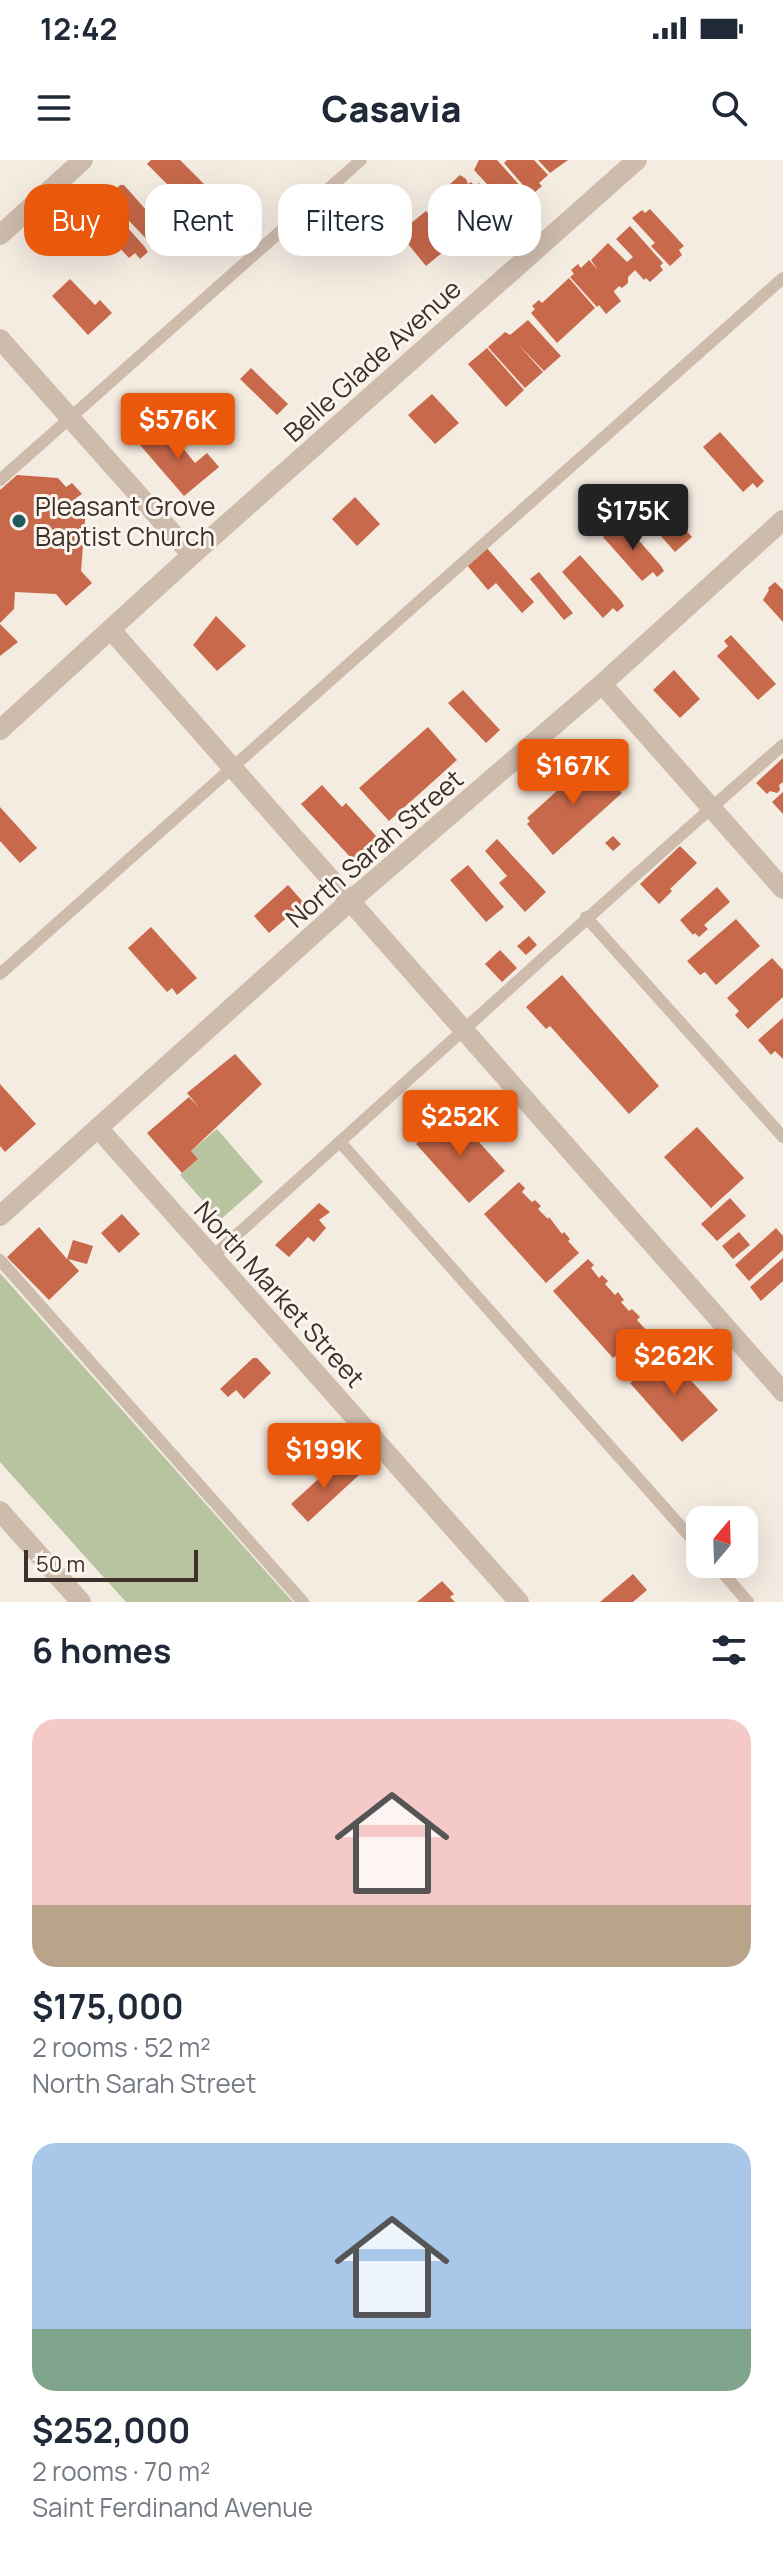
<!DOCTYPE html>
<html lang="en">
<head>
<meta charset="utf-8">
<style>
  :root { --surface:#fff; --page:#f2f2f3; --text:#1f2937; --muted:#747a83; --accent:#ea580c }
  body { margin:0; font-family:Manrope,sans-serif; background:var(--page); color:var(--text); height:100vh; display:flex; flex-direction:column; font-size:30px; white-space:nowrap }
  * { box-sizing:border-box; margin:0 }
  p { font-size:26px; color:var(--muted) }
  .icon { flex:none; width:44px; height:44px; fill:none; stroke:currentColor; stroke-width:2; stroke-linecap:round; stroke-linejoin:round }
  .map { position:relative; height:1442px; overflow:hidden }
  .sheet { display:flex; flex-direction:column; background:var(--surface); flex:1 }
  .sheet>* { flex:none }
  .hud { position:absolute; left:24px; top:24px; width:736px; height:72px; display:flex; gap:16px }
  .needle { width:52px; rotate:19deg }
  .buttons { position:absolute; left:686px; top:1346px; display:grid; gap:16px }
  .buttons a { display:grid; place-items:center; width:72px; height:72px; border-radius:16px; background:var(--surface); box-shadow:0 8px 32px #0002; font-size:40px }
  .scale { position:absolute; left:24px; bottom:20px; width:174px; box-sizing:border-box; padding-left:8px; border:4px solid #3b302b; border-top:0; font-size:22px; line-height:28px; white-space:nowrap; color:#3b302b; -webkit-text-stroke:6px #fbf5ee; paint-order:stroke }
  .price { position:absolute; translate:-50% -68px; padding:0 18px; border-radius:8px; background:var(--accent); color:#fff; font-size:26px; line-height:52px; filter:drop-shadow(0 2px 4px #0008) }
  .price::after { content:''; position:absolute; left:50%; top:48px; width:24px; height:18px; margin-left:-12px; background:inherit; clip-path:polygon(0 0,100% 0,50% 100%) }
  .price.on { background:#222; color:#fff }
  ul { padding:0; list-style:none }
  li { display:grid; align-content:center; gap:16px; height:424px; padding:0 32px }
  li span { display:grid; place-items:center; height:248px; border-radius:24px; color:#555 }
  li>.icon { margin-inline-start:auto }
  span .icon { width:144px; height:144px; fill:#fffc; stroke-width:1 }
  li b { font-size:34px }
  h2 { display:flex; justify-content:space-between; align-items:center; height:96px; padding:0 32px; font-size:34px }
  .chip { padding:0 28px; border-radius:24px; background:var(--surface); box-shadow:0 8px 32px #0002; font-size:28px; line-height:72px }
  .chip.on { background:var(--accent); color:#fff }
  .status { display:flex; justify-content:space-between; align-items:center; height:56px; padding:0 40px; background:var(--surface); direction:ltr }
  .status svg { height:22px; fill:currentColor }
  header { display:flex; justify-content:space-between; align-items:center; height:104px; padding:0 32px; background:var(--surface); font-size:36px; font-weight:800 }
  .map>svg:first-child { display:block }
</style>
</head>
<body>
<div class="status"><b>12:42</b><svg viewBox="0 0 49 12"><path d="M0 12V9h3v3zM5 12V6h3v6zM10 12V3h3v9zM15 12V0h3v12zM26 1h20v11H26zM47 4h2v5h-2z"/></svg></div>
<header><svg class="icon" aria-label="menu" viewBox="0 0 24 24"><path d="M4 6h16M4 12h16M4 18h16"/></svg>Casavia<svg class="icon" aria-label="search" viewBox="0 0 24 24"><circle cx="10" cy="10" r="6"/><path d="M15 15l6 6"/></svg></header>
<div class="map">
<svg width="783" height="1442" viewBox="0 0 783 1442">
  <rect width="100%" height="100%" fill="#f4ebe1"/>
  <path fill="#b8c4a0" d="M217 969 263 1022 220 1060 180 1015 198 999 191 991Z
    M0 1113 293 1442H126L0 1302Z"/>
  <path fill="#c8694b" d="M151 0H180L206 26 188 45 147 4Z
    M479 0H497L530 37 521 46 517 41 509 48 474 10Z
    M507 0H534L548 15 539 23 542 26 535 32 532 29 529 32 504 3Z
    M538 0H568L550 13Z
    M460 15 466 19 468 24 471 22 475 26 479 23 509 57 499 66 494 60 486 67 449 25Z
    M120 25H124L170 77 156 89 113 44 117 41 112 36 113 32Z
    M449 30 489 74 474 88 469 82 466 85 437 52 435 49 444 46 439 39Z
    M102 39 144 86 148 92 140 99 135 93 129 98 92 58 98 52 93 46Z
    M650 49 684 86 679 90 682 95 670 106 651 86 655 83 632 58 642 50 645 53Z
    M426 51 454 83 426 106 399 73Z
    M630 66 663 103 660 106 663 110 650 122 646 118 644 120 635 110 628 117V123L622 128 619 126 615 130 614 132 621 141 606 154 599 145 597 147 570 117 574 114 571 110 578 104 581 108 589 100 598 110 591 100 608 83 627 102 633 97 616 79Z
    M569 118 595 148 557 183 531 153 535 149 532 146 539 140 542 143Z
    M70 119 95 145 100 140 112 153 88 175 52 136Z
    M528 160 561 196 544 211 517 183 543 212 525 228 488 187 505 172 510 175Z
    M487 188 524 230 506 247 468 204Z
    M251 208 288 244 277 255 240 219Z
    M432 234 459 263 435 284 408 255Z
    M164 265 195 303 207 293 219 307 184 336 140 285Z
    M720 272 764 321 757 328 753 323 743 332 703 287Z
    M17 315 58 318 66 327 72 323 82 334 76 338 86 347 81 411 92 423 66 446 56 434 15 432 14 449 0 463V330Z
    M650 330 692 377 675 392 638 350 646 343 641 338Z
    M355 337 380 364 357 386 332 359Z
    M622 361 661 406 664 411 657 417 653 412 642 421 603 377Z
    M486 387 534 442 522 453 496 423 488 430 466 404Z
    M580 395 621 441 624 446 617 452 613 448 603 458 562 412Z
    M539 412 573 453 564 460 530 419Z
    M775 422 783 430V462L763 440 769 430 768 428Z
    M216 456 246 486 217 511 193 485Z
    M0 464 18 482 0 496Z
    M731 475 776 524 758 540 717 496 728 486 724 481Z
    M674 510 700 539 680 558 653 530Z
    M463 530 500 570 486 583 448 543Z
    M428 567 457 600 389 661 359 628Z
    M783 598V622L779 625 780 630 777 633 770 631 767 634 756 623Z
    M592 599 613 626 615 625 622 633 553 695 527 664 530 661 527 658Z
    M322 625 342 647 346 643 377 677 353 700 301 644Z
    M783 632V654L772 642Z
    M0 647 37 688 20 703 0 681Z
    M613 676 621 684 613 691 605 683Z
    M497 679 546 732 525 752 499 723 507 716 485 691Z
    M680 686 697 703 670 729 672 731 659 744 640 724Z
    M468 705 504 747 486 762 450 720Z
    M288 725 304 743 269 773 254 756Z
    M717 727 730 742 704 765 708 769 699 777 695 773 693 775 680 760Z
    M736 759 760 786 716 825 705 812 700 815 687 801Z
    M151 767 197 818 177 835 172 828 167 832 128 788Z
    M529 776 537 785 526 795 517 786Z
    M500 790 517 808 502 822 485 804Z
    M772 798 783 810V837L748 869 735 855 739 851 727 838Z
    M562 815 659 926 629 954 550 866 546 869 526 847Z
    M783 858V899L775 891 771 895 758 880Z
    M235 894 262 924 191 991 198 999 182 1013 147 973 189 937 199 947 187 933Z
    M0 924 36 964 5 992 0 986Z
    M452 952 505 1011 469 1043 416 984Z
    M697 967 744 1018 711 1048 664 997Z
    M519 1022 525 1028 522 1032 532 1042 535 1040 541 1046 538 1049 548 1059 549 1057 562 1074 564 1072 570 1079 568 1081 579 1093 546 1123 484 1054Z
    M730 1038 746 1056 717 1081 701 1064Z
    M319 1043 330 1052 319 1060 326 1068 314 1082 308 1077 289 1097 275 1085Z
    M122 1054 140 1074 119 1093 101 1073Z
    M39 1067 67 1099 73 1080 93 1086 87 1104 68 1099 79 1111 49 1140 7 1097Z
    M776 1068 783 1076V1090L749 1121 735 1105Z
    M739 1072 750 1085 733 1099 722 1086Z
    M783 1098V1121L761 1141 750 1127Z
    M588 1099 594 1105 591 1108 599 1118 602 1115 608 1121 605 1124 615 1135 618 1132 624 1140 621 1142 629 1151 632 1149 640 1157 637 1160 647 1171 613 1198 553 1131Z
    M665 1192 718 1250 682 1282 630 1223Z
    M253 1198H257L271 1213 244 1239 236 1230 228 1237 220 1229Z
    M337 1302 345 1311 349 1306 359 1315 308 1362 291 1344Z
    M633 1414 647 1430 633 1442H600Z
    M442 1421 454 1434 450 1437 455 1442H417Z"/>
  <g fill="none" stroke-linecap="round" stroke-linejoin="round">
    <path stroke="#cdbbac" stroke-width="12" d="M0 320 361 0
      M586 757 783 977
      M0 814 783 118
      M340 982 700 1388
      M212 1097C403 926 590 753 783 585
      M0 1100 303 1442
      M715 1404 748 1442"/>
    <path stroke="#cdbbac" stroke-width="20" d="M0 75 83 0
      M0 179 192 395
      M111 470 783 1232
      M602 524 783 729
      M0 570 192 395 637 0
      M98 968 519 1442
      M0 1351 81 1442"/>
    <path stroke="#cdbbac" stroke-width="20" d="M0 1056 349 742 602 524 783 360"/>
  </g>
  <circle fill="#1f5a5e" stroke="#fbf5ee" stroke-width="3" cx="19" cy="361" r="8"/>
  <g text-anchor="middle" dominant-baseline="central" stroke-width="6" stroke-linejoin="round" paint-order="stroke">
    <g font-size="26" fill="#3b302b" stroke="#fbf5ee">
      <text transform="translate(372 200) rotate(-42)">Belle Glade Avenue</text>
      <text transform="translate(374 688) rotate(-41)">North Sarah Street</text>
      <text transform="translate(280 1134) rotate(48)">North Market Street</text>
    </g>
    <g font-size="26" fill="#3b302b" stroke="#fbf5ee" text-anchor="start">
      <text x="35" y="346">Pleasant Grove<tspan x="35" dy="30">Baptist Church</tspan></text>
    </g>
  </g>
</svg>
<div class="buttons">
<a><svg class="needle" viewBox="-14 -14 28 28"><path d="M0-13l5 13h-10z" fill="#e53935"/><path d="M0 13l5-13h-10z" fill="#747a83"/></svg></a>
</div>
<div class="scale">50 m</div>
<b class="price" style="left:178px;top:301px">$576K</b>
<b class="price on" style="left:633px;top:392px">$175K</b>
<b class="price" style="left:573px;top:647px">$167K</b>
<b class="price" style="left:460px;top:998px">$252K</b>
<b class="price" style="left:674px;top:1237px">$262K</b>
<b class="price" style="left:324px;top:1331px">$199K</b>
<div class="hud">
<a class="chip on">Buy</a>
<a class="chip">Rent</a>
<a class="chip">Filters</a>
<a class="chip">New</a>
</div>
</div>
<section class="sheet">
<h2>6 homes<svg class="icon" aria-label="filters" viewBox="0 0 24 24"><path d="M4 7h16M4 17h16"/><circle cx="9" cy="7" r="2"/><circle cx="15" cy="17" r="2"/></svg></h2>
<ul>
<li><span style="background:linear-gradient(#f6c9c9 75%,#b9a48a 0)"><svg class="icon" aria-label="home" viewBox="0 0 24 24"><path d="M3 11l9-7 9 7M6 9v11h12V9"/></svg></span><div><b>$175,000</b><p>2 rooms · 52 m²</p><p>North Sarah Street</p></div></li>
<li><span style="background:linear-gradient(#a9c7e8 75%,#7fa58c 0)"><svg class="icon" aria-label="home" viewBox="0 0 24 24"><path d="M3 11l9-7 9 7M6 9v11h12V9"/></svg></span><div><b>$252,000</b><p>2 rooms · 70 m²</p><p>Saint Ferdinand Avenue</p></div></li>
</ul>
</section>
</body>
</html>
